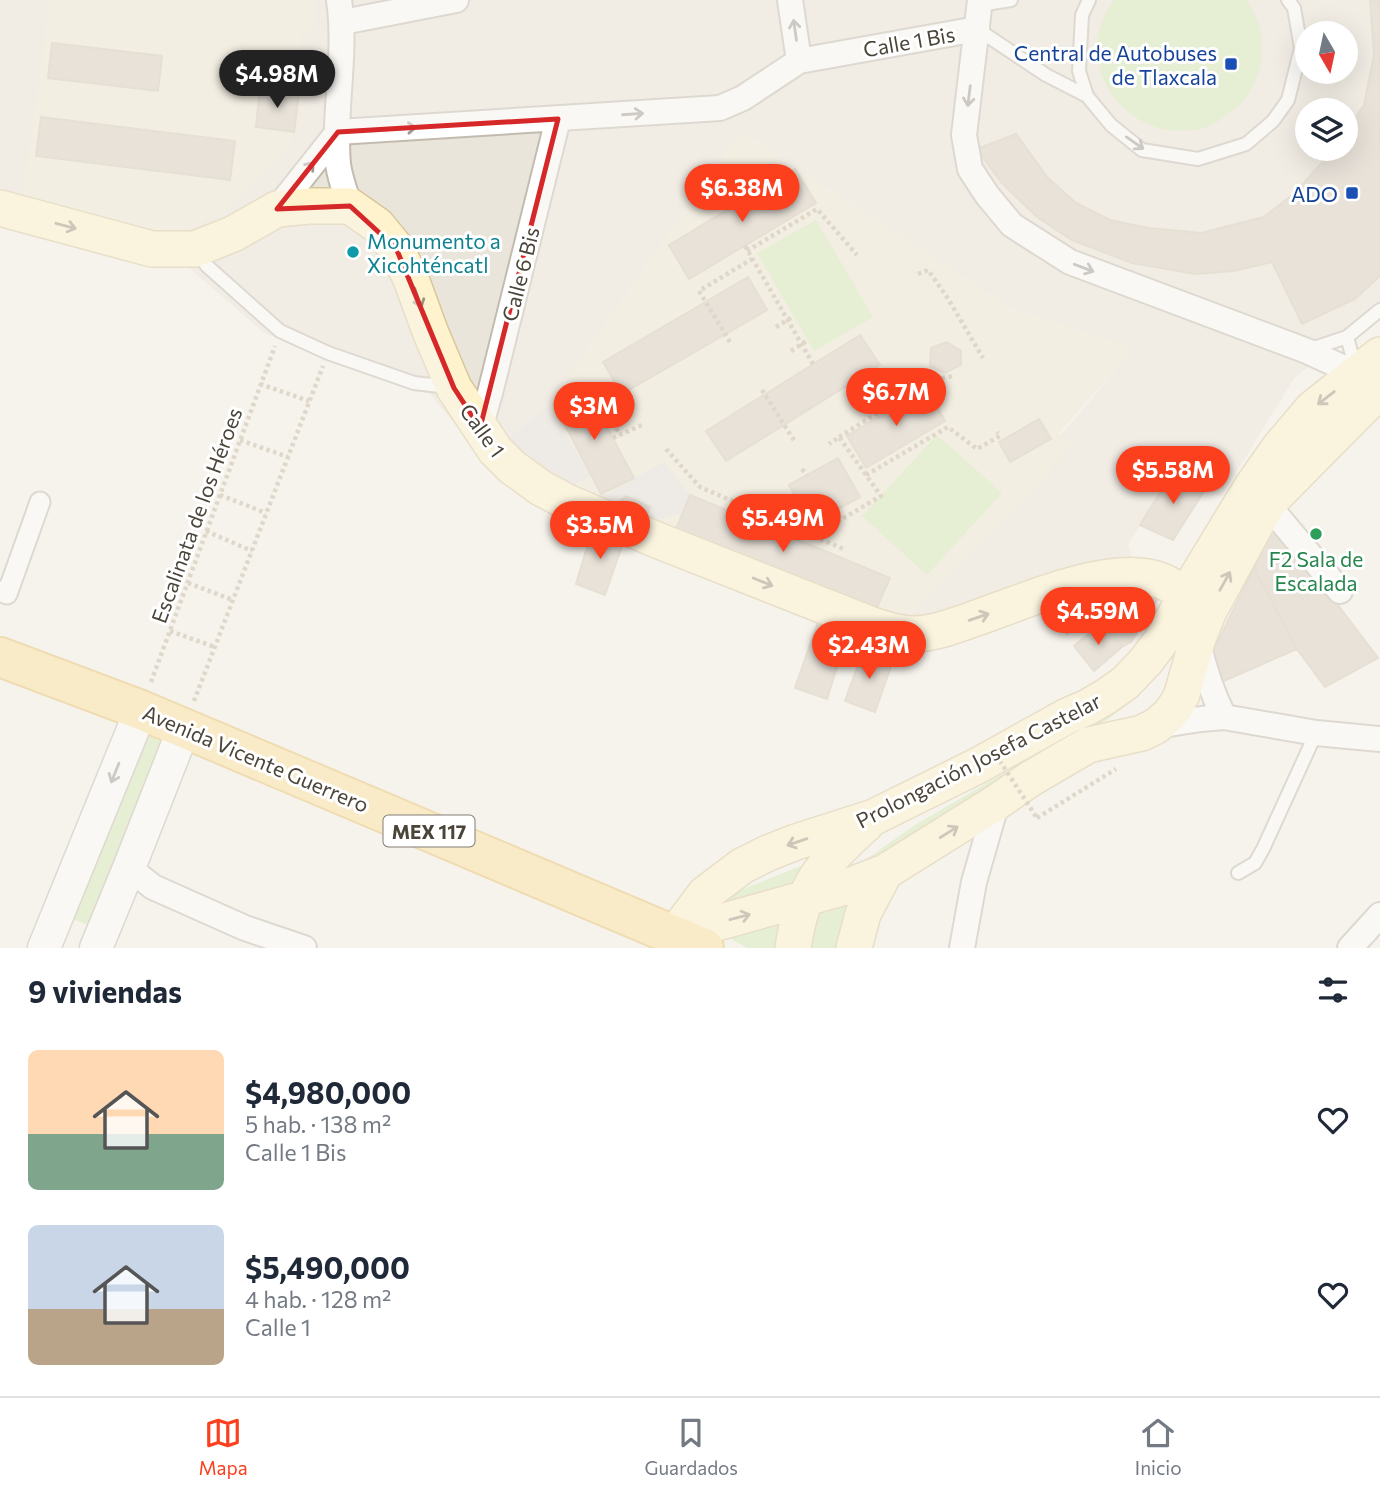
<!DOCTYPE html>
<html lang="es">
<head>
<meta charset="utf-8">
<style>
  :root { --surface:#fff; --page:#f6f6f7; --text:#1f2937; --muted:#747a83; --line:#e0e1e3; --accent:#fc3f1d }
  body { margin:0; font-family:Commissioner,sans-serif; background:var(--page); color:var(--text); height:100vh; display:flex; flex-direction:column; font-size:26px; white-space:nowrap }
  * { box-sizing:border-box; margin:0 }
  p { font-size:23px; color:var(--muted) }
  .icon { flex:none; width:38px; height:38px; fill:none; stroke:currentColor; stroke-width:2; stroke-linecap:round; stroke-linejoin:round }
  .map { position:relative; height:948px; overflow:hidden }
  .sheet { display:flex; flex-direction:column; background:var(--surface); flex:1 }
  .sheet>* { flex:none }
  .needle { width:46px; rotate:171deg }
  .buttons { position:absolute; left:1295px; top:21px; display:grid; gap:14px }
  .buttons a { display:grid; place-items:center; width:63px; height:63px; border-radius:50%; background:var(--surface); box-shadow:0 7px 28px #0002; font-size:35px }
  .price { position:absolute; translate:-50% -60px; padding:0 16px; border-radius:24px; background:var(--accent); color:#fff; font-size:23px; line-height:46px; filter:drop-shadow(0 2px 4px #0008) }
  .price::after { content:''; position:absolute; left:50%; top:42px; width:21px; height:16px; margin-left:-10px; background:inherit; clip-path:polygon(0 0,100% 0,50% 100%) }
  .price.active { background:#222; color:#fff }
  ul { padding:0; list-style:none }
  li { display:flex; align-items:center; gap:21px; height:175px; padding:0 28px }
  li span { display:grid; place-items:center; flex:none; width:196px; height:140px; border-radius:10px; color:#555 }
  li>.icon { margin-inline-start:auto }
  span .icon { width:84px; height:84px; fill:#fffc; stroke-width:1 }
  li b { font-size:30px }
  h2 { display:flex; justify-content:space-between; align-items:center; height:84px; padding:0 28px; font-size:30px }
  .dock { display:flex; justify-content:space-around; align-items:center; height:98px; border-top:2px solid var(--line); background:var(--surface); font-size:19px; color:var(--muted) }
  .dock a { display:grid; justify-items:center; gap:4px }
  .dock .active { color:var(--accent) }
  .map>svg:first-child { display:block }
</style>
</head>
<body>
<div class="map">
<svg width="1380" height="948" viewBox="0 0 1380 948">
  <rect width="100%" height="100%" fill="#f6f3ec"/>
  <path fill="#eae5da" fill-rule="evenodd" d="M0 0H1380V316L1295 377 1221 497 1174 470 1128 545 1133 562 900 628 1134 348 1012 309 741 131 547 407 484 460 426 389 264 333 187 266 50 215 0 188ZM1307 33H1346V72H1307ZM1307 110H1346V149H1307Z"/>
  <path fill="#efe8d6" d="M48 0H314L315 29 301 31 299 93 293 139 231 208 175 237 22 196 44 46Z
    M741 131 1012 309 1135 348 1059 433 1075 444 989 535 904 620 567 489 505 440 547 407Z"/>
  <path fill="#d2eab5" d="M1114 0H1246C1262 20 1266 47 1259 71 1254 88 1244 103 1229 113 1225 116 1221 120 1216 123 1161 150 1095 106 1097 44 1098 28 1105 13 1114 0Z
    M816 220 873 317 814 351 757 253Z
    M937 435 1002 493 927 575 862 516Z
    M1154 677 1138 697 1101 724 1038 764 838 879 915 825 999 776 1048 750 1099 719Z
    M143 733 169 745 96 928 69 918Z
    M811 862 798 889 755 903 708 905 743 889Z
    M851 903 840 927 837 948H805L813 912Z
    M784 919 781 948H747L728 937Z"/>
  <path fill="#e5e3e0" d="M547 407 592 476 567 489 505 440Z
    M664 462 690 495 683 512 654 521 595 500Z"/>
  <path fill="#d8cfc1" stroke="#d3c7b4" stroke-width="2" d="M1370 0H1380V276L1355 299 1302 324 1272 262 1233 271 1196 274 1132 263 1072 240 1037 217 1001 182 977 149 1016 134 1048 178 1076 203 1110 220 1148 228 1201 233 1264 217 1295 193 1334 149H1346V132L1364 105 1374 55Z
    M52 43 162 56 158 91 48 78Z
    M260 88 299 93 294 132 256 127Z
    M41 117 235 141 230 180 36 156Z
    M795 169 816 203 689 279 669 245Z
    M748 277 767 310 622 394 603 362Z
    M860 335 880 365 726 461 706 431Z
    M947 342 961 351V365L945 373 930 366 931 348Z
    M926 388 945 421 866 468 847 436Z
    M587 390 634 478 601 494 555 406Z
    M1039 419 1051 439 1010 462 999 442Z
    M838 458 860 497 811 524 789 485Z
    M1174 470 1206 488 1173 540 1140 525Z
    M690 495 890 578 875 612 676 529Z
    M626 496 650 507 645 519 615 507Z
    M1275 522 1378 658 1325 687 1297 649 1254 568Z
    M593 527 624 540 605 595 576 584Z
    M1254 568 1297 649 1219 683 1212 653Z
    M1148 586 1158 598 1131 642 1122 647 1079 593Z
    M1079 593 1094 612 1067 634 1043 603Z
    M818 622 848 632 827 699 795 688Z
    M1102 623 1122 647 1094 671 1074 646Z
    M863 651 893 661 875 712 845 701Z"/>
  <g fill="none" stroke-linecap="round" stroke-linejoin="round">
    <g stroke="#c2bbae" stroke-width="16">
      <path id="service" d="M1089 0 1082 15 1079 71 1087 96 1111 125 1142 150 1198 159 1246 144 1273 121 1288 100 1301 48 1294 8 1288 0
        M979 5 1011 0
        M977 29 1046 75 1087 96
        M197 252 207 266 280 331 328 353 414 383 448 387
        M1347 337 1356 370
        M1308 350 1347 337 1380 310
        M1238 873 1255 863 1263 849 1316 733"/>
    </g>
    <g stroke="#c2bbae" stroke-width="23">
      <path id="pedestrian" d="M0 591 7 594 40 502"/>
    </g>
    <g stroke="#c2bbae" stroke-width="28">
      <path id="minor" d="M339 0C347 54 333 110 338 164 340 179 345 192 350 206
        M790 0 799 61
        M980 0 964 135 970 169 987 195 1012 225 1070 262 1307 351 1357 374 1366 382
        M343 22 456 0
        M277 209 338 132 720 108 743 98 799 61 977 29
        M480 428 490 393 558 119
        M1267 504 1340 591
        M1198 642C1204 669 1212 693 1224 717
        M1156 726 1201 719 1224 717 1316 733 1380 739
        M129 868 153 887 245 928 304 948
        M962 948 974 882 997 802
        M1350 948 1380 915"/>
    </g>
    <g stroke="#c2bbae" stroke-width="35">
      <path id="tertiary" d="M44 948 141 710
        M96 948 129 868 184 728"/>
    </g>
    <g stroke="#d6c79b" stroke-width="38">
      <path id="secondary" d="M0 208 152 249H195L233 234 277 209 309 206H350L377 225 396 248 411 279 430 331 454 388 495 450 512 467 541 488 569 503 657 540 872 625C886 630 899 634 914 634 933 634 953 626 971 620 1020 603 1098 568 1148 577 1171 581 1190 598 1208 613
        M674 935 705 894 742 866 768 853 796 842 874 817 979 765 1067 716 1088 707 1105 697 1125 683 1146 661 1161 641 1186 595 1251 488 1279 448 1312 409 1380 355
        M674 935 849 886 885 872 997 802 1030 779 1088 745 1142 733 1156 726 1169 715 1177 704 1182 694 1197 641 1208 613 1267 504 1380 390
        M793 948C802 886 821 865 866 824
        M854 948 863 914 885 872"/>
    </g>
    <g stroke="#e6c16a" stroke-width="42">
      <path id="primary" d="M0 657 141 710 704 948"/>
    </g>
    <path stroke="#c4b79f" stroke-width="4.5" stroke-dasharray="3.5 3.5" stroke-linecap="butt" d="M745 246 813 364
      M747 251 817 209 857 255
      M918 274 928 270 947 297 983 358
      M776 327 794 316
      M730 342 699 291 752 259
      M791 351 808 340
      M260 384 309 401
      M594 385 620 435
      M762 390 795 442
      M839 437 931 380 954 376
      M613 438 642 425
      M240 440 288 457
      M666 449 700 487 846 550
      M802 469 807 475
      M866 475 948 427 977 449 1000 436 997 432
      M220 495 266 513
      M782 522 795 496
      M206 531 252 551
      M813 536 881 496 839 437 829 444
      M188 583 233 600
      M170 631 215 647
      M151 682 275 346
      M194 701 323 366
      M1037 818 1116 769"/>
    <use href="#service" stroke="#fff" stroke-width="12"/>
    <use href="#pedestrian" stroke="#fff" stroke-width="19"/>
    <use href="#minor" stroke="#fff" stroke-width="24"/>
    <use href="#tertiary" stroke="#fff" stroke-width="32"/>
    <use href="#secondary" stroke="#fff3cd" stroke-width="35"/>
    <use href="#primary" stroke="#ffe39c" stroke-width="38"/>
    <path stroke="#c4b79f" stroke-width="4.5" stroke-dasharray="3.5 3.5" stroke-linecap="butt" d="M992 749 1037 818"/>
  </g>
  <defs><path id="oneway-shaft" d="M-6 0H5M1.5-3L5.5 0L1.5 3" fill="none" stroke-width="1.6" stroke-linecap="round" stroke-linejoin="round" transform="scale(1.75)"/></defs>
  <g stroke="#9c9892">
    <use href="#oneway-shaft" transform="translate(795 30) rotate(-98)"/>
    <use href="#oneway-shaft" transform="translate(969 96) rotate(97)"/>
    <use href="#oneway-shaft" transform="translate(633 114) rotate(-4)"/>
    <use href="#oneway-shaft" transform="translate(406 128) rotate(-3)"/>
    <use href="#oneway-shaft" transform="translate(1135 143) rotate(35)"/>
    <use href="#oneway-shaft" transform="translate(307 170) rotate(-51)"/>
    <use href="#oneway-shaft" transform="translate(1084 268) rotate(21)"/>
    <use href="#oneway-shaft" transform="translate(115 773) rotate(112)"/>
  </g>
  <g stroke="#9c937c">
    <use href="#oneway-shaft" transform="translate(66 226) rotate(15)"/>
    <use href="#oneway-shaft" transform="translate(418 298) rotate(71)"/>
    <use href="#oneway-shaft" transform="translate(1326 398) rotate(142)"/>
    <use href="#oneway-shaft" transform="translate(1225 581) rotate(-61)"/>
    <use href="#oneway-shaft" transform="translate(763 582) rotate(22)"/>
    <use href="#oneway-shaft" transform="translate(979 617) rotate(-19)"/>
    <use href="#oneway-shaft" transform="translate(949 832) rotate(-32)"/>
    <use href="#oneway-shaft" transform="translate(797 842) rotate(161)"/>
    <use href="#oneway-shaft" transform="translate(740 917) rotate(-15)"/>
  </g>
  <path d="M0 0H1380V948H0ZM558 119 480 428 454 388 396 248 350 206 277 209 338 132Z" fill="#f6f3ec" fill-opacity=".55" fill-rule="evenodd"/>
  <path fill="none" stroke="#d62828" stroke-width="5" stroke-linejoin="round" d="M558 119 480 428 454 388 396 248 350 206 277 209 338 132Z"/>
  <g fill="#1a4fb4" stroke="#fff" stroke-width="2.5">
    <rect x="1224" y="57" width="14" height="14" rx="3.5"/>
    <rect x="1345" y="186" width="14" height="14" rx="3.5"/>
  </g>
  <circle fill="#0f9aa8" stroke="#fff" stroke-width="2.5" cx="353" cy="252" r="7"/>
  <circle fill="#2e9e5b" stroke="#fff" stroke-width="2.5" cx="1316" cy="534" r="7"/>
  <g text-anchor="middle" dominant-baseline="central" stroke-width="6" stroke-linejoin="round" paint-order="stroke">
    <rect fill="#fff" stroke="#817c74" stroke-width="2" x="383.5" y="815.5" width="91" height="31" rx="5"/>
    <g font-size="19" font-weight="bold" fill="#4b4439">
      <text x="429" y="831">MEX 117</text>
    </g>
    <g font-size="21" fill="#4b4439" stroke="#fff">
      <text transform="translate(909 41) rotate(-10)">Calle 1 Bis</text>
      <text transform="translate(520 274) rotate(-76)">Calle 6 Bis</text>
      <text transform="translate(483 430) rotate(54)">Calle 1</text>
      <text transform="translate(196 515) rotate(-70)">Escalinata de los Héroes</text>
      <text transform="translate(256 758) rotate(23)">Avenida Vicente Guerrero</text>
      <text transform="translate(978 760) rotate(-27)">Prolongación Josefa Castelar</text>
    </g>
    <g font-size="21" fill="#164399" stroke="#fff" text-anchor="end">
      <text x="1217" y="52">Central de Autobuses<tspan x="1217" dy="24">de Tlaxcala</tspan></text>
      <text x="1338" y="193">ADO</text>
    </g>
    <g font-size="21" fill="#0d838f" stroke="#fff" text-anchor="start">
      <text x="367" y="240">Monumento a<tspan x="367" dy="24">Xicohténcatl</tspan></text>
    </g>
    <g font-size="21" fill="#27864d" stroke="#fff">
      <text x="1316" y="558">F2 Sala de<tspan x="1316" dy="24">Escalada</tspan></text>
    </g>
  </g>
</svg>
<div class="buttons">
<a><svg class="needle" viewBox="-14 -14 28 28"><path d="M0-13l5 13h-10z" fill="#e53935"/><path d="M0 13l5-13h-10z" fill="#747a83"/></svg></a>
<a><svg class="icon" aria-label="layers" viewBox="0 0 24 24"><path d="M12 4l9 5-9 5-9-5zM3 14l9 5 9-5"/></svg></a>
</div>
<b class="price active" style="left:277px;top:110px">$4.98M</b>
<b class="price" style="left:742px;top:224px">$6.38M</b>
<b class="price" style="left:896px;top:428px">$6.7M</b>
<b class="price" style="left:594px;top:442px">$3M</b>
<b class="price" style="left:1173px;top:506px">$5.58M</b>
<b class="price" style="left:783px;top:554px">$5.49M</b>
<b class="price" style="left:600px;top:561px">$3.5M</b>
<b class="price" style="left:1098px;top:647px">$4.59M</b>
<b class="price" style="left:869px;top:681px">$2.43M</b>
</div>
<section class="sheet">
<h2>9 viviendas<svg class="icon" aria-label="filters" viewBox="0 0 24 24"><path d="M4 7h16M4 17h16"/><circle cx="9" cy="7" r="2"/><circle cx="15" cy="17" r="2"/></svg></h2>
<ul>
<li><span style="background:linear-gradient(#ffd9b3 60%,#7fa58c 0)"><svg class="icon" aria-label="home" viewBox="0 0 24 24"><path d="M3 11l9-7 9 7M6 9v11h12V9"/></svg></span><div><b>$4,980,000</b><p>5 hab. · 138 m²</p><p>Calle 1 Bis</p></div><svg class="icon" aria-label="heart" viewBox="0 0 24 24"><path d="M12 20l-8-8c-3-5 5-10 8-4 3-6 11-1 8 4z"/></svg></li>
<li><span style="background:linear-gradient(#c9d6e8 60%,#b9a48a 0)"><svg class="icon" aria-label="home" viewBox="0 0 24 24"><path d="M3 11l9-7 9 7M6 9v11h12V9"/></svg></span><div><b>$5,490,000</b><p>4 hab. · 128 m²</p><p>Calle 1</p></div><svg class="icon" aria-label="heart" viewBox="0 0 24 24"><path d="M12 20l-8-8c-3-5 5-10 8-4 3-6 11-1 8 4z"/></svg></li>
</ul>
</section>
<nav class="dock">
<a class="active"><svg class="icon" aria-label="map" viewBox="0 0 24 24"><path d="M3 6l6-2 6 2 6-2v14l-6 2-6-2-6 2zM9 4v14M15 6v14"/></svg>Mapa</a>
<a><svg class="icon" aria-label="saved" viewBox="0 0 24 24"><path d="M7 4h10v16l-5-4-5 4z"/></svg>Guardados</a>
<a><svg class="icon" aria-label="home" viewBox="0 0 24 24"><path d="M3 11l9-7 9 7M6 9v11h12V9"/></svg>Inicio</a>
</nav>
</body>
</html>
